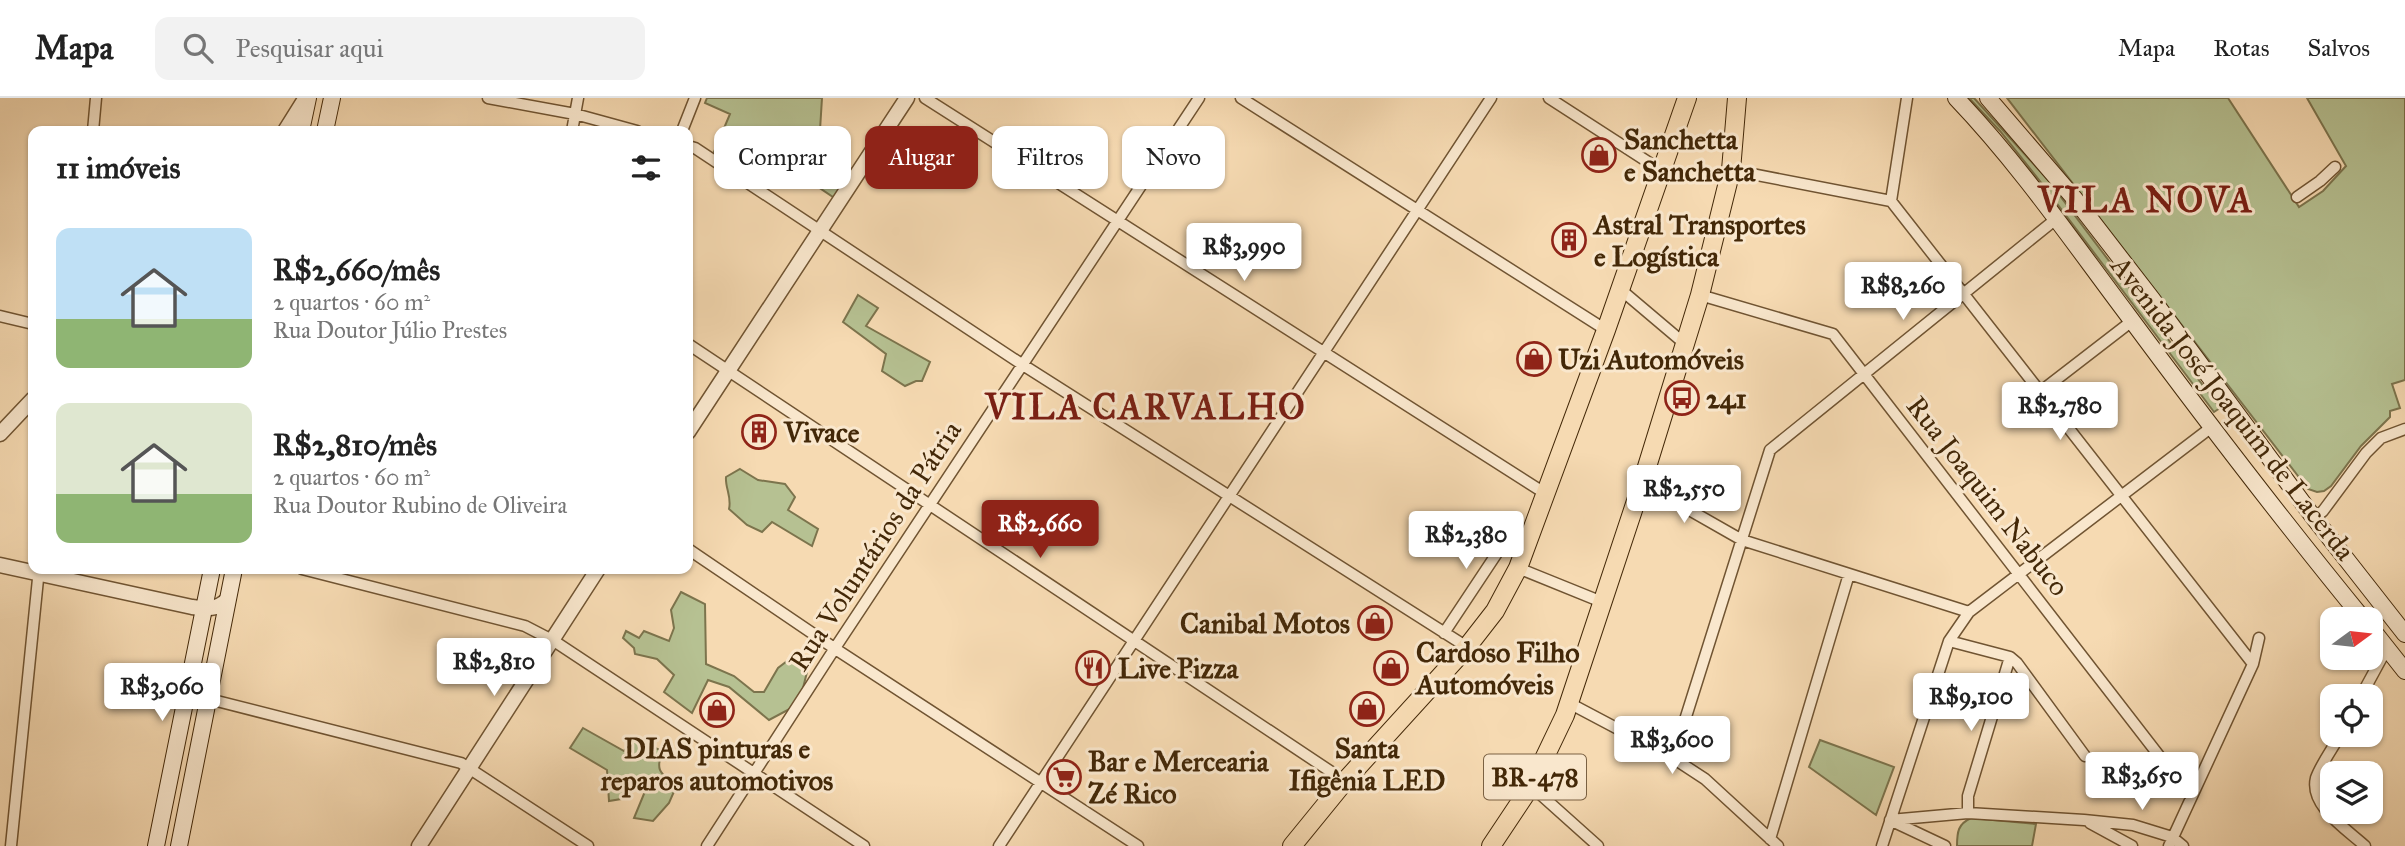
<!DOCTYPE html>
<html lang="pt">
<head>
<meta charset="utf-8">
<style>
  :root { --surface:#fff; --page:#f2f2f2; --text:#222; --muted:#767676; --line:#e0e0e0; --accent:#8f2418 }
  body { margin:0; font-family:"IM FELL Great Primer",serif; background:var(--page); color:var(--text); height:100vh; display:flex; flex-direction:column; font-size:26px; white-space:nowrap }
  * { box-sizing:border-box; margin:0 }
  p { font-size:23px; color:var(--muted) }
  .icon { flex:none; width:38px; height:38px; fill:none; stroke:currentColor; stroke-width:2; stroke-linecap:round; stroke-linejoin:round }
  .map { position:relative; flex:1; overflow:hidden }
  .panel { position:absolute; left:28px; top:28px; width:665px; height:448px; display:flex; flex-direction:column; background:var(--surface); border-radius:14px; box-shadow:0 2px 5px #0004 }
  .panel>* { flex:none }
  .guide { position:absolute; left:714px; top:28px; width:665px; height:63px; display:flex; gap:14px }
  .needle { width:46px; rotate:75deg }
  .buttons { position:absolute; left:2320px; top:509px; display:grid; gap:14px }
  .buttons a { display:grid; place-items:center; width:63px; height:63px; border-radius:14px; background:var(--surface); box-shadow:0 2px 5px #0004; font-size:35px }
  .price { position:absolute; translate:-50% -60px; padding:0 16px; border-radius:7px; background:#fff; color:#222; font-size:23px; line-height:46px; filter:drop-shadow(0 2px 4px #0008) }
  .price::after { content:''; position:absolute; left:50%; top:42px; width:21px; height:16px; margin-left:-10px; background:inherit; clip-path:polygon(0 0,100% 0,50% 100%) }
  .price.current { background:var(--accent); color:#fff }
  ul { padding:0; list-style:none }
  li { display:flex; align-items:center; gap:21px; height:175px; padding:0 28px }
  li span { display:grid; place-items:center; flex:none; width:196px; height:140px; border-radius:14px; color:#555 }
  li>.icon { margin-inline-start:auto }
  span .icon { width:84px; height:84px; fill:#fffc; stroke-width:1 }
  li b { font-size:30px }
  h2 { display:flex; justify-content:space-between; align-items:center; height:84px; padding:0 28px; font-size:30px }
  .tag { padding:0 24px; border-radius:14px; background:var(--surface); box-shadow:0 2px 5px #0004; font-size:24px; line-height:63px }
  .tag.current { background:var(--accent); color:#fff }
  header { display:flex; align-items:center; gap:42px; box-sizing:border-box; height:98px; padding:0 35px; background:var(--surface); border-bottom:2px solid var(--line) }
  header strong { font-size:33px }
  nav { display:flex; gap:38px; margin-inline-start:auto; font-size:24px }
  .search { width:490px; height:63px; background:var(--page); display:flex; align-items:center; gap:18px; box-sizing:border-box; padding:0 24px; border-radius:14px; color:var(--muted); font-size:26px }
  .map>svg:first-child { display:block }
</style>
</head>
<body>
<header>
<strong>Mapa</strong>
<div class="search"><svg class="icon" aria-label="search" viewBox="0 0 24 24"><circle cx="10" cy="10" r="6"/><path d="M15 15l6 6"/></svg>Pesquisar aqui</div>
<nav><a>Mapa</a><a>Rotas</a><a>Salvos</a></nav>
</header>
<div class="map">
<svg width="2405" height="748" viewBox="0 0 2405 748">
  <rect width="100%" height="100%" fill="#f6dab2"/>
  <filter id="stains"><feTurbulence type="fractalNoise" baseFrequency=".00286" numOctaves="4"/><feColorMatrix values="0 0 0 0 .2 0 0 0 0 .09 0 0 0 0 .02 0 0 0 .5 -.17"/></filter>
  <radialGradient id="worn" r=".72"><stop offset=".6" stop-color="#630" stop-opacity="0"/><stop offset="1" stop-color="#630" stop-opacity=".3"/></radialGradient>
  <path fill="#b6c192" stroke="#7c744d" stroke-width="2" d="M707 0H822L819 48 853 73 836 101 784 66 768 90 714 54 730 16 705 5Z
    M1969 0H1974L2048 82 2220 310 2214 314 2043 87 2000 33Z
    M2007 0H2228L2299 109 2323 93 2346 68 2307 0H2405V282L2392 286 2400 310 2390 313V319L2361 348 2331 388 2324 393 2317 394 2308 391Z
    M858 197 878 210 866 228 930 264 922 283H916L905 288 882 273 886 256 843 224Z
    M740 371 758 382 785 386 795 399 788 412 818 431 812 448 772 424 762 434 747 427 729 411C732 399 725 390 726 379Z
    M681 494 705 506 706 566 734 578 754 594H764L778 570 791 560 807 574 799 606 769 622 729 589 708 582 692 615 664 594 674 577 657 561 635 556 634 550 623 540 626 533 639 540 644 533 669 543 674 530 671 512Z
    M583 630 624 653 636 641 662 653C655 674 661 675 676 689L669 705 653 723 634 720 646 691 631 685 621 701 609 703 607 672 570 650Z
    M1820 642 1894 669 1876 717 1809 669Z
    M1971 720 2036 726 2032 748H1957C1957 734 1958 726 1971 720Z"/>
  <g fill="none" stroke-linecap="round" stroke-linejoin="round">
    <g stroke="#705432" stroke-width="13">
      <path id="minor" d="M488 0 575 16 637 33
        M925 0 1546 396
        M1241 0 1606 232
        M1549 0 1662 73
        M93 33 96 0
        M572 33 578 0
        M682 33 695 0
        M688 48 695 50 1023 267 1467 549
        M1731 72 1891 103 2253 566
        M2297 99 2320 83 2335 69
        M1891 103 1907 0
        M1620 191 1685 246
        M1700 197 1833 236 2191 699
        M0 218 33 226
        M688 246 1345 683
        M2040 294 2132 223
        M1642 385 1742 442 1969 514
        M2314 420 2323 413 2366 355 2381 340 2405 331
        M688 451 837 552 1138 748
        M1518 470 1602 504
        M302 471 525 528 554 543 864 748
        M1444 535 1515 428
        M1949 543 2010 559 2017 565 2085 658
        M2361 598 2387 550
        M209 601 461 665 588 748
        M1569 605 1673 660 1705 681 1778 748
        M2340 637C2333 650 2321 666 2316 680 2309 708 2348 732 2365 748
        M1673 660 1770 352 2056 121
        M1531 688 1598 748
        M1968 715V698L2010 559
        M1890 722 1968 715 2084 722 2133 727 2172 739 2183 748
        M1892 723 1945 748
        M2090 725 2132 748
        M1770 741 1849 476
        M11 748 39 471
        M707 748 835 550 1199 0
        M999 748 1491 0
        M1882 748 1949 543 1969 514 2213 328
        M2169 748 2253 566 2259 540"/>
    </g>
    <g stroke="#705432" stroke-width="17">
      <path id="tertiary" d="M285 33 305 1
        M688 334 907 0
        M0 336 33 301
        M0 467 192 509C207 511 217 512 228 501
        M419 748 598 471"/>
    </g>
    <g stroke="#432808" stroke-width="18">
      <path id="secondary" d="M1956 0C2020 67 2072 143 2127 216 2204 320 2282 422 2364 522
        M1988 0 2074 100 2152 201 2314 420 2405 536
        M301 33 308 0
        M325 33 332 0
        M2371 530 2405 573
        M156 748 212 471
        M179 748 234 471"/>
    </g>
    <g stroke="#432808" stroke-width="20">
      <path id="primary" d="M1292 748 1345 683 1467 549 1495 513 1518 470 1606 232 1687 0
        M1491 748 1531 688 1565 617 1642 385 1700 197 1731 72 1737 0"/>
    </g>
    <use href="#minor" stroke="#f9e7cd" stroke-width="10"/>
    <use href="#tertiary" stroke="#f9e7cd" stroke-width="14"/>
    <use href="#secondary" stroke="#f9e7cd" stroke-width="16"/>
    <use href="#primary" stroke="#f6dab2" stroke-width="18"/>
  </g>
  <defs>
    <g id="shop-ring" transform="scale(1.75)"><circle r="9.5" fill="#f9e7cd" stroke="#8f2418" stroke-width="1.5"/><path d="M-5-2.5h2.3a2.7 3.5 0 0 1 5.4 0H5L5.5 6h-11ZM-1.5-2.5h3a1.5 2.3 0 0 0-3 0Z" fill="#8f2418"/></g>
    <g id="building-ring" transform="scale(1.75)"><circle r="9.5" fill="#f9e7cd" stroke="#8f2418" stroke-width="1.5"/><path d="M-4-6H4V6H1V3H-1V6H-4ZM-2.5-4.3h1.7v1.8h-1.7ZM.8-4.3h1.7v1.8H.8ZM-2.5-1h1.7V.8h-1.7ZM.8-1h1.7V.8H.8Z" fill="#8f2418"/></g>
    <g id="bus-ring" transform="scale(1.75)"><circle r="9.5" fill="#f9e7cd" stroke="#8f2418" stroke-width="1.5"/><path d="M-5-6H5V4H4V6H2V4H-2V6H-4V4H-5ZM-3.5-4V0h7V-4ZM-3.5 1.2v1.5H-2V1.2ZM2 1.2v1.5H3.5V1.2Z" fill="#8f2418"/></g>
    <g id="restaurant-ring" transform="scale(1.75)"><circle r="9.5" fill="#f9e7cd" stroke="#8f2418" stroke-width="1.5"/><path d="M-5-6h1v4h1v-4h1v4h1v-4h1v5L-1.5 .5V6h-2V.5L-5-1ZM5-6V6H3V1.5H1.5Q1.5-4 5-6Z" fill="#8f2418"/></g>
    <g id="supermarket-ring" transform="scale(1.75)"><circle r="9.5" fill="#f9e7cd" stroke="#8f2418" stroke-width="1.5"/><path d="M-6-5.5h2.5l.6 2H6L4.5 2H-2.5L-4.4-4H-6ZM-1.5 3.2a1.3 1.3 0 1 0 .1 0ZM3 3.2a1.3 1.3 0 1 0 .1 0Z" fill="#8f2418"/></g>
  </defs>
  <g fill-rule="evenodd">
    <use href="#shop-ring" x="1599" y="57"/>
    <use href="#building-ring" x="1569" y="142"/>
    <use href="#shop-ring" x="1534" y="261"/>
    <use href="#bus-ring" x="1682" y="300"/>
    <use href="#building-ring" x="759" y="334"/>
    <use href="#shop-ring" x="1375" y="525"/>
    <use href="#restaurant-ring" x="1093" y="570"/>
    <use href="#shop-ring" x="1391" y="570"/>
    <use href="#shop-ring" x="1367" y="611"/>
    <use href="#shop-ring" x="717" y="612"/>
    <use href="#supermarket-ring" x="1064" y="679"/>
  </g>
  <g text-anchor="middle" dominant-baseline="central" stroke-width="6" stroke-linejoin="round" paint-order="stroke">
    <rect fill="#f9e7cd" stroke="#7a6143" stroke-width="2" x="1484" y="656.5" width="102" height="45" rx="5"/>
    <g font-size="26" font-weight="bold" fill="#432808">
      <text x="1535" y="679">BR-478</text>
    </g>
    <g font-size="28" font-weight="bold" fill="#432808" stroke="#f9e7cd" text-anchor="start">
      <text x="1624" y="41">Sanchetta<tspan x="1624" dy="32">e Sanchetta</tspan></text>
      <text x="1594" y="126">Astral Transportes<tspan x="1594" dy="32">e Logística</tspan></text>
      <text x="1558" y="261">Uzi Automóveis</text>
      <text x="1706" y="300">241</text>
      <text x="784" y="334">Vivace</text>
      <text x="1350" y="525" text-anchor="end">Canibal Motos</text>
      <text x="1416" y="554">Cardoso Filho<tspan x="1416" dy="32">Automóveis</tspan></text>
      <text x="1118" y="570">Live Pizza</text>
      <text x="717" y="650" text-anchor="middle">DIAS pinturas e<tspan x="717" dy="32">reparos automotivos</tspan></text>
      <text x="1367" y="650" text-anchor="middle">Santa<tspan x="1367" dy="32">Ifigênia LED</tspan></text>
      <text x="1088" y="663">Bar e Mercearia<tspan x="1088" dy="32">Zé Rico</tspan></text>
    </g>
    <g font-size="28" fill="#432808" stroke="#f9e7cd">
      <text transform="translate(2233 310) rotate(52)">Avenida José Joaquim de Lacerda</text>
      <text transform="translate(1988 398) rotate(52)">Rua Joaquim Nabuco</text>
      <text transform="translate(875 448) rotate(-57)">Rua Voluntários da Pátria</text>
    </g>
    <g font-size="35" font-weight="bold" letter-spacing="2" fill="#7a1f14" stroke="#f9e7cd">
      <text x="2146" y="102">VILA NOVA</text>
      <text x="1146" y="309">VILA CARVALHO</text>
    </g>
  </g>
  <rect width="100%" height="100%" filter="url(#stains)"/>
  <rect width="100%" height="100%" fill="url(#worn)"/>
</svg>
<div class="buttons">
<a><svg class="needle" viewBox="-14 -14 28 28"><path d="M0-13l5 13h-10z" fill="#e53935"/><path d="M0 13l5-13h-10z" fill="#767676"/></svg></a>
<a><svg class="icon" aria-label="locate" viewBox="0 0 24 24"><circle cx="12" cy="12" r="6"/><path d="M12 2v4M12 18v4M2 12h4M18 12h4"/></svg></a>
<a><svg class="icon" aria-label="layers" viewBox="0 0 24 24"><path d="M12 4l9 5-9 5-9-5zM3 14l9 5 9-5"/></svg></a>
</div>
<b class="price" style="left:1244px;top:185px">R$3,990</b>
<b class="price" style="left:1903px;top:224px">R$8,260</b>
<b class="price" style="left:2060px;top:344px">R$2,780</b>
<b class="price" style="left:1684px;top:427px">R$2,550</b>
<b class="price current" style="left:1040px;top:462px">R$2,660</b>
<b class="price" style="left:1466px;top:473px">R$2,380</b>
<b class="price" style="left:494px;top:600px">R$2,810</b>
<b class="price" style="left:162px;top:625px">R$3,060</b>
<b class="price" style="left:1971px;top:635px">R$9,100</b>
<b class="price" style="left:1672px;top:678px">R$3,600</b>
<b class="price" style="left:2142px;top:714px">R$3,650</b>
<div class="guide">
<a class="tag">Comprar</a>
<a class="tag current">Alugar</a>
<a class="tag">Filtros</a>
<a class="tag">Novo</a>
</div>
<section class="panel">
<h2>11 imóveis<svg class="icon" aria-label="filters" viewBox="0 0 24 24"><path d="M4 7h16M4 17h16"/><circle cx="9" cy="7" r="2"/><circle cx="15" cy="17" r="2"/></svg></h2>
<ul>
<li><span style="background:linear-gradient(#bfe0f5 65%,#8fb573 0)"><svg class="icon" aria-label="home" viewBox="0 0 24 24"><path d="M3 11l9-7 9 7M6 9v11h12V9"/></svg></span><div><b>R$2,660/mês</b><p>2 quartos · 60 m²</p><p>Rua Doutor Júlio Prestes</p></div></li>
<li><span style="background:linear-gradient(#dfe7d0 65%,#8fb573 0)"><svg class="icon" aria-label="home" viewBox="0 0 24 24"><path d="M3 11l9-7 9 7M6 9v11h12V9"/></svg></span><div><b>R$2,810/mês</b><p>2 quartos · 60 m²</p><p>Rua Doutor Rubino de Oliveira</p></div></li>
</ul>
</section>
</div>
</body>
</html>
